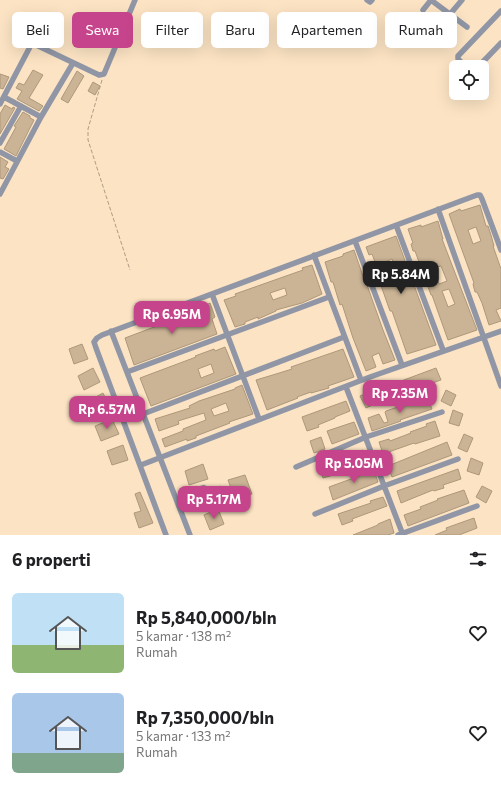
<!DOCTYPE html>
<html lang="id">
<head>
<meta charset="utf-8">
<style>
  :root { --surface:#fff; --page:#f2f2f2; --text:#202124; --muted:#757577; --accent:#c6448b }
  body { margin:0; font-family:Commissioner,sans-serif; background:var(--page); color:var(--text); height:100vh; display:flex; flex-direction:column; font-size:15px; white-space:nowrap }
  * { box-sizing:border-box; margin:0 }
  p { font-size:13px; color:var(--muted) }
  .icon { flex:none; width:22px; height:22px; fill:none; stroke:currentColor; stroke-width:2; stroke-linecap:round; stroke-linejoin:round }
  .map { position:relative; height:535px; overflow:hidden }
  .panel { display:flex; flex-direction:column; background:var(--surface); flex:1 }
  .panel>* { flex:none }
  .top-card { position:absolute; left:12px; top:12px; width:477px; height:36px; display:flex; gap:8px }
  .tools { position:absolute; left:449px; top:60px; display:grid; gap:8px }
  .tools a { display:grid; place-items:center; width:40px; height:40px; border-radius:6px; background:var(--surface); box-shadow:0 4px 16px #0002; font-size:20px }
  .price { position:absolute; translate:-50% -34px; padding:0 9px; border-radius:8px; background:var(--accent); color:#fff; font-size:13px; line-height:26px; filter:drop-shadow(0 1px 2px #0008) }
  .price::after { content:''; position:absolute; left:50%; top:24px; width:12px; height:9px; margin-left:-6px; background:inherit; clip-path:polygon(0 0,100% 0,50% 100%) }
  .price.selected { background:#222; color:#fff }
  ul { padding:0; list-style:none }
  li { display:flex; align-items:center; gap:12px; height:100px; padding:0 12px }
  li span { display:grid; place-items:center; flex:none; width:112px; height:80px; border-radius:6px; color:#555 }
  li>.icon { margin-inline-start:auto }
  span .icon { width:48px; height:48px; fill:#fffc; stroke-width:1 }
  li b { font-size:17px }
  h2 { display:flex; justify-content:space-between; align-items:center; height:48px; padding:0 12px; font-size:17px }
  .tag { padding:0 14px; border-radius:6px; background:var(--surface); box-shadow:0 4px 16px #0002; font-size:14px; line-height:36px }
  .tag.selected { background:var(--accent); color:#fff }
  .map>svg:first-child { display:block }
</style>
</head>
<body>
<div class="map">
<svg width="501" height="535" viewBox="0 0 501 535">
  <rect width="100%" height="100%" fill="#fbe3c3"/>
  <path fill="#cbb495" stroke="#ae987a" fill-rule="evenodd" d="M23 14 29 17 22 34 17 32 14 33Z
    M33 70 43 75 29 98 43 106 39 111 17 99 22 91 16 88 19 83 24 85Z
    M77 71 84 76 68 103 61 99Z
    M0 74 9 77 3 89 0 88Z
    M93 82 100 86 95 95 88 91Z
    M5 105 12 109 13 107 15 108 0 134V114Z
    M23 112 30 116V118L34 120 16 156 4 149 16 127 14 126Z
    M0 157 8 162 5 167 9 169 3 179 0 178Z
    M480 205 486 226H488L491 235 494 246H493L501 269V308L496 310 501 321 489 325 482 303 477 292H475L473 284 474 283 466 261 449 214 460 209 461 211ZM476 227 481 241 473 244 468 230Z
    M438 221 443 239H442L477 330 448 340 432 295H431L415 251H413L411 244 413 243 408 229 421 225V227ZM441 266 447 281 439 284 433 268ZM449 289 455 304 448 307 442 291Z
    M396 236 436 345 407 354 392 311H390L379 280 374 268 377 267 372 254 369 255 366 247ZM392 259 397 273 390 276 385 262Z
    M354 250 366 285H367L383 330 395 360 383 364 379 353 372 356 376 367 366 371 353 338 342 304 340 305 333 282H331L325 262 343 256V254Z
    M312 265 322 294 302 303 276 310V311L258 319V317L245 322V324L235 327 224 300 236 296 235 294 303 270 302 268ZM285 288 287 295 273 300 270 293Z
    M210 303 215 317 212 319 217 334 134 365 125 338 170 321 169 319 178 316V318L191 313Z
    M82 344 88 359 74 364 69 349Z
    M225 347 236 374 151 406 140 378 196 357 195 356 214 349 215 351ZM211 364 214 373 201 378 198 369Z
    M343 349 354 377 328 386 329 388 311 393V392L297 397 298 398 267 410 256 380 276 374 292 369 291 367Z
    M93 368 100 382 84 390 78 376Z
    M436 368 441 380 429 384 428 382 408 389 409 392 381 402 377 390Z
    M242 385 253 414 229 422 230 423 196 436V438L187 441V439L165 447 162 439 183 431V429L206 420 204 413 178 421 179 424 159 431 155 419 190 408 189 406 199 401 235 389V388ZM226 403 229 411 214 416 211 409Z
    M446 390 456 395 451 406 441 401Z
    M369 392 375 404 366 408 360 396Z
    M103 393 110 408 94 416 87 402Z
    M427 397 432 409 400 420 401 421 372 431 368 418 379 414 384 423 388 422 385 412 386 411Z
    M346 401 350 411 335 417V418L318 425 319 427 307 431 302 417Z
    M453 410 463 414 459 426 449 423Z
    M112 419 119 434 101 441 95 426Z
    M435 421 440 436 415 444 414 443 383 454 379 442 389 439 390 441 411 433 410 432 427 426 426 424Z
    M354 422 359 434 332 444 327 431Z
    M464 434 473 438 467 452 458 448Z
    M321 437 325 449 314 453 310 441Z
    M447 442 452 455 392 477 388 466Z
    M123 445 128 460 112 465 107 451Z
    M363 450 367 461 353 466 354 469 323 478 318 465Z
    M471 458 483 463 479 475 467 471Z
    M203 464 208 479 189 485 185 471Z
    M373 468 378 482 333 500 329 487 362 475 361 472Z
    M458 469 461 479 443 485 444 488 434 491 433 490 401 503 397 491Z
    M245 475 252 494 235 499 228 480Z
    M482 486 492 491 486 503 476 497Z
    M464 490 469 503 408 526 404 515 421 509 420 507 438 500 437 499Z
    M140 492 153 523 139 528 134 513 141 511 135 494Z
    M383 497 387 506 352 519 353 521 342 525 338 514 371 503 370 501Z
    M218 509 224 524 210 530 204 515Z
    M474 518 477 528 459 535H435L447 530 446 528Z
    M390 519 394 533 388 535H353L378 525V524Z"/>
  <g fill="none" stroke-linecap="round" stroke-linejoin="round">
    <path stroke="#af9c84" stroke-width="1" stroke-dasharray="4 2" stroke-linecap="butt" d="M102 80 88 129V140L130 270"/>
    <path stroke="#9096a5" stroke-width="2.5" d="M17 35 32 43
      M215 489 217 497
      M178 504 215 489 220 487 223 489 224 492 223 495 196 504 182 511
      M196 504 192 490 204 486 206 487 211 499"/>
    <path stroke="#9096a5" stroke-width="5.5" d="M367 0 370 2 372 0
      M431 0 467 27
      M423 10 431 0
      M440 26 462 0
      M466 67 458 59V56L501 11
      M478 67 501 43
      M4 97 41 117
      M0 104 32 43 99 75 104 74 135 0
      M0 143 21 106
      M0 152 17 161
      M0 194 41 117 73 63
      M438 209 501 386
      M396 225 443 350
      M355 241 402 365
      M314 255 361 380
      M212 294 259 419
      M111 331 190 535
      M127 372 329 297
      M346 387 403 535
      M143 414 344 337
      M141 465 370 377 501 331
      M296 467 366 437 442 412
      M315 514 384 486 458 459
      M166 535 96 348 94 342 97 338 102 335 477 195H480L482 199 501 250
      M398 535 477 506"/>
  </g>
</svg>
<div class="tools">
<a><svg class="icon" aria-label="locate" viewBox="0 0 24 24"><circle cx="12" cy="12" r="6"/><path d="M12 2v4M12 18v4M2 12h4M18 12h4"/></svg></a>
</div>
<b class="price selected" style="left:401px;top:295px">Rp 5.84M</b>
<b class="price" style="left:172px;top:335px">Rp 6.95M</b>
<b class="price" style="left:400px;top:414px">Rp 7.35M</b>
<b class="price" style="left:107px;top:430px">Rp 6.57M</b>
<b class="price" style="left:354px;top:484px">Rp 5.05M</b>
<b class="price" style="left:214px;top:520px">Rp 5.17M</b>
<div class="top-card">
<a class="tag">Beli</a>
<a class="tag selected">Sewa</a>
<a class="tag">Filter</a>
<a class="tag">Baru</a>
<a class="tag">Apartemen</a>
<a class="tag">Rumah</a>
</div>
</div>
<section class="panel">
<h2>6 properti<svg class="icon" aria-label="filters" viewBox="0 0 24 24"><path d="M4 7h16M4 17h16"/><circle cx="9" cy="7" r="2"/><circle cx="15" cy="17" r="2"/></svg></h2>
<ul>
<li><span style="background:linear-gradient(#bfe0f5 65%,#8fb573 0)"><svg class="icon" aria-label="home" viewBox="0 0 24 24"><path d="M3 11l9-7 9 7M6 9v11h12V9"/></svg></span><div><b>Rp 5,840,000/bln</b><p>5 kamar · 138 m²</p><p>Rumah</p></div><svg class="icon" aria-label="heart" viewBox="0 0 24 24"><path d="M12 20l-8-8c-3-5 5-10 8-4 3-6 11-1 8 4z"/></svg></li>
<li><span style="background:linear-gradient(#a9c7e8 75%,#7fa58c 0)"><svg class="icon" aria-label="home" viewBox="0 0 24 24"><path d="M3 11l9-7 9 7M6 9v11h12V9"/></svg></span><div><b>Rp 7,350,000/bln</b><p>5 kamar · 133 m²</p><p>Rumah</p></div><svg class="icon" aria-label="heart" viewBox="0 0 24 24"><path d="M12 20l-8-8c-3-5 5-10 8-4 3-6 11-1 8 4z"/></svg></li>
</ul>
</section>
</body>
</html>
